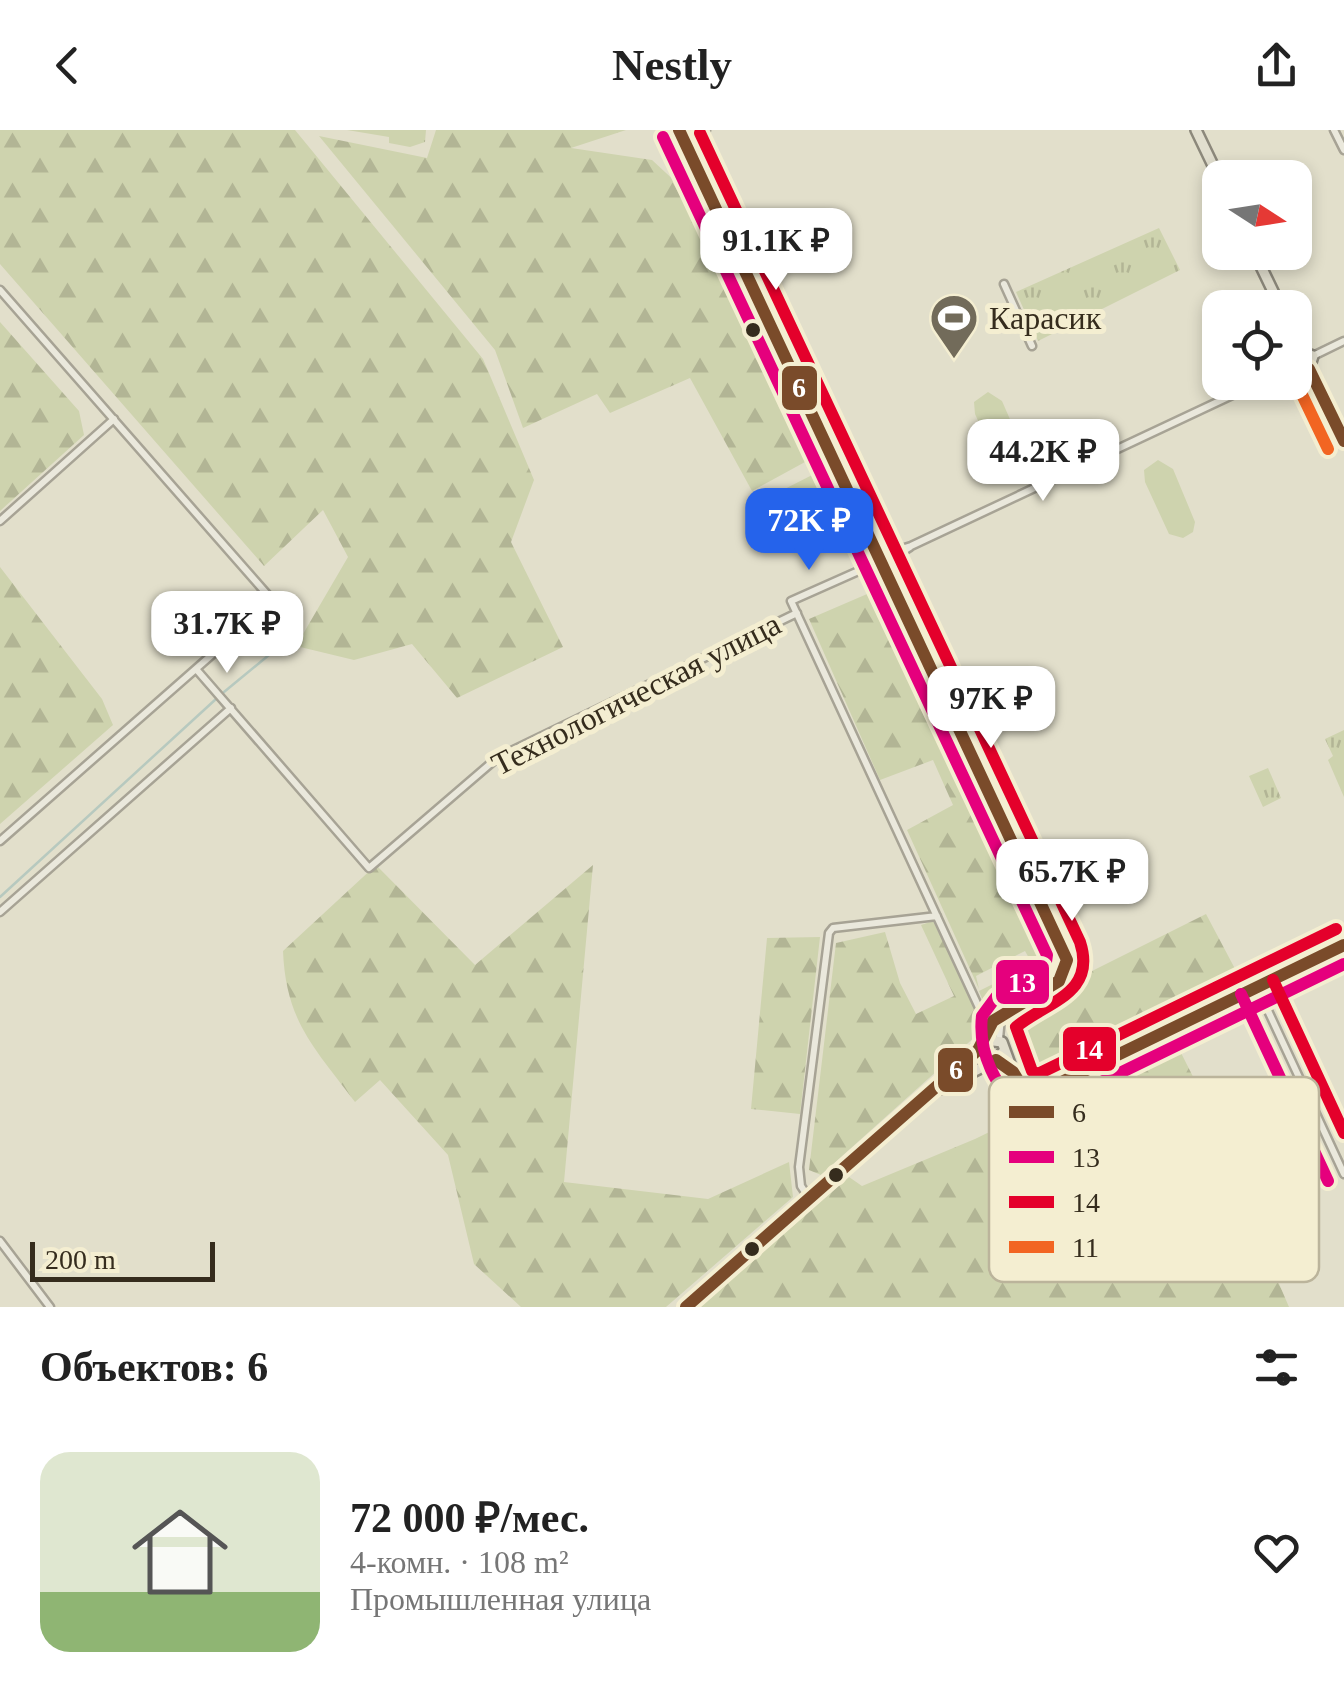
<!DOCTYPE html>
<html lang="ru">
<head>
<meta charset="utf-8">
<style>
  :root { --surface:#fff; --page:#f6f6f6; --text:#222; --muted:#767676; --accent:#2563eb }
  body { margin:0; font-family:"Times New Roman",serif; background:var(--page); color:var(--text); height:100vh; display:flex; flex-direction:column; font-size:38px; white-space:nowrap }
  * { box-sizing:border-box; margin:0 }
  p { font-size:32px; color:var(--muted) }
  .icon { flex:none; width:55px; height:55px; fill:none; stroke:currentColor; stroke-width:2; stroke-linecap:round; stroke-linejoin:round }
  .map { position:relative; height:1177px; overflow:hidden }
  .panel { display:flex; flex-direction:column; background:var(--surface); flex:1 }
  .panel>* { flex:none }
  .needle { width:65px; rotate:102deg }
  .buttons { position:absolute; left:1202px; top:30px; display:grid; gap:20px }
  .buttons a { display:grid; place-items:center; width:110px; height:110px; border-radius:20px; background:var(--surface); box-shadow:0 5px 15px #0003; font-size:50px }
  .scale { position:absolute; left:30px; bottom:25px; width:185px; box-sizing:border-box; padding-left:10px; border:5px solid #352c1d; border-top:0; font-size:28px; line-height:35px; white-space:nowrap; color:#352c1d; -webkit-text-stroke:8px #f4eed1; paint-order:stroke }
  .price { position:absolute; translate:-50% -85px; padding:0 22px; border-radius:20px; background:#fff; color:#222; font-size:32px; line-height:65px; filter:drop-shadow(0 2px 5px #0008) }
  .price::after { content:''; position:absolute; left:50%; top:60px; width:30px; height:22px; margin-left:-15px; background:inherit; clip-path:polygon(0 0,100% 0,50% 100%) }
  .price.on { background:var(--accent); color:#fff }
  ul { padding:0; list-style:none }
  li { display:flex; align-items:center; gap:30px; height:250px; padding:0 40px }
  li span { display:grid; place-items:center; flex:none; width:280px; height:200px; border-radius:30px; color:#555 }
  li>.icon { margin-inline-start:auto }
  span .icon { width:120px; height:120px; fill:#fffc; stroke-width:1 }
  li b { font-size:42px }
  h2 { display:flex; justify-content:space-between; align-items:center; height:120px; padding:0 40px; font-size:42px }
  header { display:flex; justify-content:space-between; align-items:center; height:130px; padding:0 40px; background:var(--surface); font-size:45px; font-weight:700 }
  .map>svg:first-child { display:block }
</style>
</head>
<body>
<header><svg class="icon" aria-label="back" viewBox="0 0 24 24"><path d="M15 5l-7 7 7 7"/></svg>Nestly<svg class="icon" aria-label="share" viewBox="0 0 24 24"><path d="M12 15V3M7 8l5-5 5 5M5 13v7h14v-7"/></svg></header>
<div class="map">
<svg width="1344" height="1177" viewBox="0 0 1344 1177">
  <defs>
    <pattern id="forest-firs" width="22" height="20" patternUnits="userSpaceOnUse" patternTransform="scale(2.5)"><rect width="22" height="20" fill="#ced3ae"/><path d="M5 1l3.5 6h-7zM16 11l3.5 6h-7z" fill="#b2b595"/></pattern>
    <pattern id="park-tufts" width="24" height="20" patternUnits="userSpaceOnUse" patternTransform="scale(2.5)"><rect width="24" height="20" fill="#ced3ae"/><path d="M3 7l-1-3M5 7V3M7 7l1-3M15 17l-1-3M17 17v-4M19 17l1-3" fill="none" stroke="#b2b595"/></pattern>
  </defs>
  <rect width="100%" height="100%" fill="#e2dfcb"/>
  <path fill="#ced3ae" d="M988 262 1002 271 1025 324 1023 333 1013 340 999 336 975 284 974 272Z
    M1158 330 1173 339 1195 392 1193 402 1183 408 1169 404 1145 352 1144 340Z
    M1013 844 1023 864 1001 876 983 871 979 861Z"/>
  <path fill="url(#forest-firs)" d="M0 0H295L483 229 534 350 511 412 563 517 457 568 412 514 354 530 296 516 348 427 323 380 264 436 0 134Z
    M436 0H626L571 18 652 30 692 67 816 326 752 361 690 248 610 283 597 264 523 298 495 220 319 6 427 28Z
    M0 192 79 281 84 305 0 381Z
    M820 341 837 374 783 397 763 398 758 386 763 370Z
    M0 437 102 569 113 595 0 694Z
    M888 455 1059 827 1055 848 1025 864 1016 846 1034 837 1025 821 976 846 979 859 907 700 953 675 933 630 880 650 809 489Z
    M376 735 475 835 593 735 564 1052 708 1069 789 1032 793 1067 666 1177H521L474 1134 448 1025 380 950 355 972C314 917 286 892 283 821Z
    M1206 784 1242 852 1039 953 1024 948C1006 892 1041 879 1084 856V845Z
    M933 791 980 887 977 905 821 1045 809 1040 836 813 885 802 900 853 916 884 954 866 921 795Z
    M820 807 800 984 751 979 767 808Z
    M1175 911 1225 1010 1247 1011 1281 994 1288 996 1296 1015 1277 1029 1280 1043 1253 1093 1289 1177H700L849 1047 862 1056 975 1009Z"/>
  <path fill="url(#park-tufts)" d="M347 0H426L425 12 410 17 389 13V7Z
    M1159 98 1180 140 1038 211 1016 162Z
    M1344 600V667L1328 630 1333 626 1325 609Z
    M1268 638 1281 668 1263 677 1249 646Z"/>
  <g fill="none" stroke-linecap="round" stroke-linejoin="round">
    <path stroke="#b7c9bf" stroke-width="2.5" d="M224 562 275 520
      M0 767 216 569"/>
    <g stroke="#a7a395" stroke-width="11">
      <path id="minor" d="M679 0 1063 818 1067 830 1059 851C1033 871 996 875 985 910
        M1334 0 1344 20
        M684 10 706 0
        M1004 154 1032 216
        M0 160 273 471 0 711
        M1313 226 1344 211
        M0 391 114 289
        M879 426 911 416 1260 252
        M881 431 791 471 988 897
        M883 434 910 417
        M196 539 369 738 497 628 797 483
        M0 782 231 578
        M1257 857 1344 1044
        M999 909 1001 887
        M809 1068 801 1056 799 1037 829 803 833 798 937 786
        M0 1111 50 1177"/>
    </g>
    <g stroke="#8c887b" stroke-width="14">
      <path id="major" d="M1196 0 1220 50
        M1254 122 1281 178
        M1295 208 1301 222
        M1301 222 1296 234 1309 239
        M1301 222 1313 226 1309 239
        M1309 239 1344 311
        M940 959 996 930 1004 921
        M686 1177 985 910 1002 912 1013 942 1027 963 1037 964 1344 815"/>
    </g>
    <use href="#minor" stroke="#eae8dc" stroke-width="6"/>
    <use href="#major" stroke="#e1dece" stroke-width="9"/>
    <g stroke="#f4eed1" stroke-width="20">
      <path id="bus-1" d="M679 0 1067 830 1059 851 993 891 978 920 686 1177
        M1309 239 1344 311
        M996 930 1013 942 1024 960 1037 964 1344 815"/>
    </g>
    <g stroke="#f4eed1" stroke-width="20">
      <path id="bus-2" d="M663 7 1047 825 1045 839 996 867 982 886C978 921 995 961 1025 980L1050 977 1344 834
        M1241 864 1328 1051"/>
    </g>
    <g stroke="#f4eed1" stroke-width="20">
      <path id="bus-3" d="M700 3 1080 812C1097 864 1046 872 1016 897L1032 941 1038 944 1336 799
        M1273 850 1344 1003"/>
    </g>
    <g stroke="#f4eed1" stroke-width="20">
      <path id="bus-4" d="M1295 250 1328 319"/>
    </g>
    <use href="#bus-1" stroke="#7a4b2a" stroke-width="12"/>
    <use href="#bus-2" stroke="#e5007d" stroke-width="12"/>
    <use href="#bus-3" stroke="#e4002b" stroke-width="12"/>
    <use href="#bus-4" stroke="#f26522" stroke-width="12"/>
  </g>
  <defs>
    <g id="stadium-pin" transform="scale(2.5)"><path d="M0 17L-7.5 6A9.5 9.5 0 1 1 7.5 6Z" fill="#726b5a" stroke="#f4eed1"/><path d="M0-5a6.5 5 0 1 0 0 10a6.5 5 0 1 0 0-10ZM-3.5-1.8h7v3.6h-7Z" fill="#fff"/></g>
  </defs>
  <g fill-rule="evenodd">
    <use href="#stadium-pin" x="954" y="188"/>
  </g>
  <g fill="#352c1d" stroke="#f4eed1" stroke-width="4">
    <circle cx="753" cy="200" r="9"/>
    <circle cx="836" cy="1045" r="9"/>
    <circle cx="752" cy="1119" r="9"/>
  </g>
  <g text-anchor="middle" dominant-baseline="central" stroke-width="10" stroke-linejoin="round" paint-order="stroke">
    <g font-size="32" fill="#352c1d" stroke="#f4eed1" text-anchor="start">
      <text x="989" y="188">Карасик</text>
    </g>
    <g font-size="32" fill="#352c1d" stroke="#f4eed1">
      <text transform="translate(636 564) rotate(-27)">Технологическая улица</text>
    </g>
  </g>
  <rect x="989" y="947" width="330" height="205" rx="15" fill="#f4eed1" stroke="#bbb49b" stroke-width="2.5"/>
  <rect x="1009" y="976" width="45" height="12" fill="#7a4b2a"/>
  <rect x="1009" y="1021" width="45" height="12" fill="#e5007d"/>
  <rect x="1009" y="1066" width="45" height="12" fill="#e4002b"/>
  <rect x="1009" y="1111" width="45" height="12" fill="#f26522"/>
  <g font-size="28" fill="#352c1d">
    <text x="1072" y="992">6</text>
    <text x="1072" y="1037">13</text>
    <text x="1072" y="1082">14</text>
    <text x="1072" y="1127">11</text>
  </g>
  <g stroke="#f4eed1" stroke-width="4">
    <rect x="780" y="234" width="39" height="48" rx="10" fill="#7a4b2a"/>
    <rect x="994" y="828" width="57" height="48" rx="10" fill="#e5007d"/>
    <rect x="1061" y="895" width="57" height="48" rx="10" fill="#e4002b"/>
    <rect x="936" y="916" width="39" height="48" rx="10" fill="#7a4b2a"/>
  </g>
  <g font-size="28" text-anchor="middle" font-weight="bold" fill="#fff">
    <text x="799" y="267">6</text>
    <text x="1022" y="862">13</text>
    <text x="1089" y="929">14</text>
    <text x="956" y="949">6</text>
  </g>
</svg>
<div class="buttons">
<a><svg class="needle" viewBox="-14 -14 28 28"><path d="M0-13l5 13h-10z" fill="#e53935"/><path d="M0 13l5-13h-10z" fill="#767676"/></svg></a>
<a><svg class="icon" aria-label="locate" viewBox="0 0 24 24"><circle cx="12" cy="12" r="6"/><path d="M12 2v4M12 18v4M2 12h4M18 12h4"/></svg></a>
</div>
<div class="scale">200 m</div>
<b class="price" style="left:776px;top:163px">91.1K ₽</b>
<b class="price" style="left:1043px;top:374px">44.2K ₽</b>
<b class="price on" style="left:809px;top:443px">72K ₽</b>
<b class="price" style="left:227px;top:546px">31.7K ₽</b>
<b class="price" style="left:991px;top:621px">97K ₽</b>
<b class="price" style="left:1072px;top:794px">65.7K ₽</b>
</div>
<section class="panel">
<h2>Объектов: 6<svg class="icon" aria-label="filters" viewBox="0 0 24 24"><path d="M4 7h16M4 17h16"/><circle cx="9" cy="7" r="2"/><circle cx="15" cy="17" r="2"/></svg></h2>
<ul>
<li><span style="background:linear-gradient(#dfe7d0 70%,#8fb573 0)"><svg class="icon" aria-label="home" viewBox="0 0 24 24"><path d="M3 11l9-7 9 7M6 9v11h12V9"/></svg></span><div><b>72 000 ₽/мес.</b><p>4-комн. · 108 m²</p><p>Промышленная улица</p></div><svg class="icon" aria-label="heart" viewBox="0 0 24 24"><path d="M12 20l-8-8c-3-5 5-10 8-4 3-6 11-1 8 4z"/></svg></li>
</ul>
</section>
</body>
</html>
